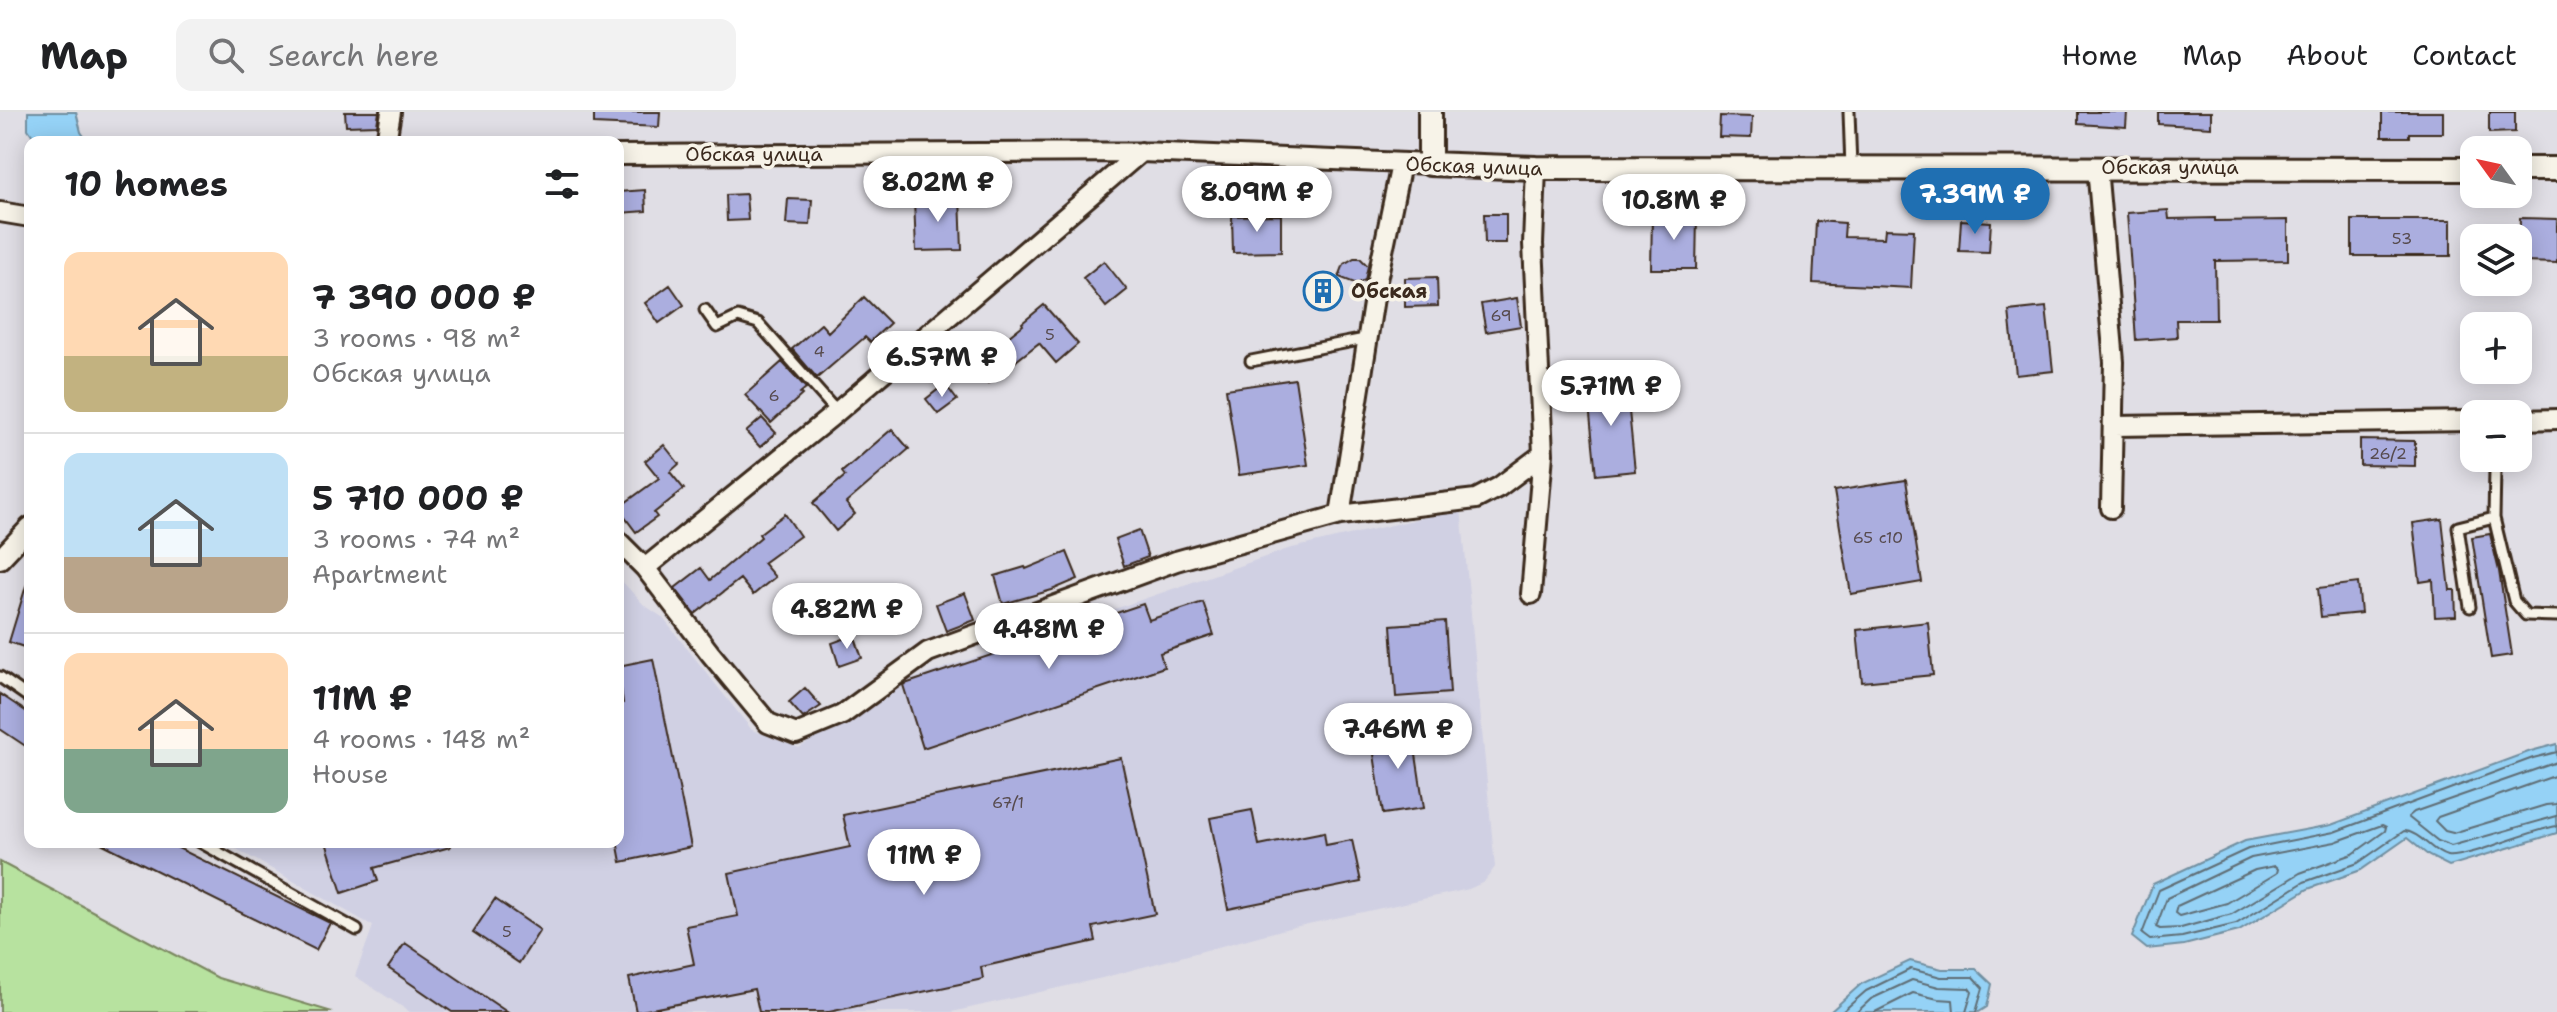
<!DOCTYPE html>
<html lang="en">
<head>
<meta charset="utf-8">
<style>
  :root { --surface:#fff; --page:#f2f2f2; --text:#202124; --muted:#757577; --line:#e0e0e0; --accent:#1f6fb2 }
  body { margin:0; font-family:"Shantell Sans",sans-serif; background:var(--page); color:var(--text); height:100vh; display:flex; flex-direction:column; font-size:30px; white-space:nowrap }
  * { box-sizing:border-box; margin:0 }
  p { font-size:26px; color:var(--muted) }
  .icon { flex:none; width:44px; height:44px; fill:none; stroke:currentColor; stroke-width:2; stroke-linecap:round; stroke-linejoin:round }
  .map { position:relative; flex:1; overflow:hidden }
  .side { position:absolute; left:24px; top:24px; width:600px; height:712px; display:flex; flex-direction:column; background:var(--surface); border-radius:16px; box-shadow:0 4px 20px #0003 }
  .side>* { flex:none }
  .needle { width:52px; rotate:303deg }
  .tools { position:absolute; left:2460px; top:24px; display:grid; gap:16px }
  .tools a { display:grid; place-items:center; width:72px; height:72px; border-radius:16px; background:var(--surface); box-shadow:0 4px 20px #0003; font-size:40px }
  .price { position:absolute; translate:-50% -68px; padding:0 18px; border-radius:28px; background:#fff; color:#222; font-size:26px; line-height:52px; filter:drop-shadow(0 2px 4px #0008) }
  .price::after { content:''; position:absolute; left:50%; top:48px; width:24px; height:18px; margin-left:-12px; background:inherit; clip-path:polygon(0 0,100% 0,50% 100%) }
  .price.on { background:var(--accent); color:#fff }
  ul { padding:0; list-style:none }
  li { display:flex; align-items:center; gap:24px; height:200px; padding:0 40px }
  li+li { border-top:2px solid var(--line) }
  li span { display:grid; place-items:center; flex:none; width:224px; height:160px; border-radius:16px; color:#555 }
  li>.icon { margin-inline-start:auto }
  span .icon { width:96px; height:96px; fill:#fffc; stroke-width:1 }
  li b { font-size:34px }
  h2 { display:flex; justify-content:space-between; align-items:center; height:96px; padding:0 40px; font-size:34px }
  header { display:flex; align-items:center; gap:48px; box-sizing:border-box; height:112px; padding:0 40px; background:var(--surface); border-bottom:2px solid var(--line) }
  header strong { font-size:38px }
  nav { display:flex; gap:44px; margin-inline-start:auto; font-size:28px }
  .search { width:560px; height:72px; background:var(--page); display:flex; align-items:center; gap:20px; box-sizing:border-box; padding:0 28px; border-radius:16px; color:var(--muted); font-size:30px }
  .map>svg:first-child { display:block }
</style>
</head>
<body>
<header>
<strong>Map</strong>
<div class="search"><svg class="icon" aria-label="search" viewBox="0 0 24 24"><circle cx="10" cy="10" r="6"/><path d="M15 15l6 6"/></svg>Search here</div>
<nav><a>Home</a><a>Map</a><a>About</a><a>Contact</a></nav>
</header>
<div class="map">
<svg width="2557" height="900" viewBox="0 0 2557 900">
  <rect width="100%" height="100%" fill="#e0dee5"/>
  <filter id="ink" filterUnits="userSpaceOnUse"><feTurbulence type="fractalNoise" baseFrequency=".0125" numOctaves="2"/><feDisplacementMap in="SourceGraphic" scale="16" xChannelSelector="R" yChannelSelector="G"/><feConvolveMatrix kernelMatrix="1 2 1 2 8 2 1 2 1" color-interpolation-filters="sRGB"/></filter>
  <g filter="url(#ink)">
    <path fill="#d0d0e3" d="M1461 397 1495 755 1484 770 1469 777 1285 817 1102 866 952 900H410L355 864 373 814 224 730H618V465L644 493 662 505 752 618 799 636 898 572 1288 437Z"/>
    <path fill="#b7e29f" stroke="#79865e" stroke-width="2" d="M0 750 218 866 332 900H0Z"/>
    <path fill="#95d2f6" stroke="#718fa0" stroke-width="2" d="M28 0H76L81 20 88 30H37L28 17Z
      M2557 632V721L2449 754 2429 744 2407 726 2361 758 2308 777 2239 819 2184 833 2147 837 2132 825 2153 772 2245 729 2331 713 2531 639Z
      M1910 849 1942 857H1976L1992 872 1987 895 1979 900H1830L1861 872Z"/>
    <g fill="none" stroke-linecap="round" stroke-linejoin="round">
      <path stroke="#5f6d74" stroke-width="2" d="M2557 640 2533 646 2334 720 2248 737 2159 778 2142 822 2150 828 2182 825 2236 812 2304 770 2358 751 2404 719C2421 720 2431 740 2447 744 2463 748 2533 717 2557 714
        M2557 650 2414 700 2408 705 2438 729 2451 734 2557 704
        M2557 663 2438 705 2435 709 2445 719 2453 721 2546 693 2557 692
        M2382 713 2386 715 2385 719 2353 742 2300 761 2232 802 2181 816 2160 817 2156 815 2167 786 2251 746 2335 730Z
        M2275 754 2278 757 2277 761 2227 791 2179 804 2175 801 2177 794 2255 758Z
        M1842 900 1866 879 1911 857 1941 865H1973L1983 876 1976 900
        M1857 900 1871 887 1912 868 1939 875 1969 876 1972 880 1966 900
        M1875 900 1913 881 1938 887 1953 888 1954 900"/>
    </g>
    <path fill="#abaedf" stroke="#3b2a1e" stroke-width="2" d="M345 0H379L377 13 346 14Z
      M594 0H660L659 15 594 12Z
      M2078 0H2127L2126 15 2078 12Z
      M2158 0H2211V15L2158 12Z
      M2382 0H2443V21H2409V25H2382Z
      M2489 0H2515V20L2489 21Z
      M1720 4 1752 5 1751 26 1719 25Z
      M645 78 646 99 620 101 618 80Z
      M746 82 748 108 727 109 726 83Z
      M960 85 962 138 916 139 914 87Z
      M788 87 812 88 810 113 786 112Z
      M2168 98 2169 107 2215 106V109L2288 108V148L2215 149 2216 208H2176L2177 225 2136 228 2127 101Z
      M1484 102H1506V131H1485Z
      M1281 103V140L1233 141 1232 104Z
      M1652 103 1697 104 1696 157H1651Z
      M2520 106 2557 107V151L2519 150Z
      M1961 108 1991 110 1989 140 1959 139Z
      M2352 108H2451V144H2352Z
      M1816 109 1845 111 1844 125 1884 126 1885 117 1914 118 1911 176 1813 171Z
      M1354 146H1360L1368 154 1365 168 1357 172 1339 165 1344 152Z
      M1104 149 1127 178 1106 195 1083 166Z
      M1437 165 1438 194 1405 195V166Z
      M1330 166 1332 190 1317 191 1315 168Z
      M670 173 684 193 659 211 645 191Z
      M864 185 890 211 870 230 865 225 817 266 792 237 821 212 828 220Z
      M1517 186 1521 214 1486 220 1481 192Z
      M1044 193 1078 232 1056 251 1039 231 988 271 973 253 1023 213 1022 211Z
      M2046 195 2053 259 2016 263 2009 199Z
      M782 250 806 276 800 281 802 283 771 311 745 283Z
      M1295 267 1308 353 1239 363 1226 277Z
      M1626 269 1635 359 1596 363 1587 273Z
      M945 272 957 288 938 302 926 287Z
      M762 306 776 321 760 335 746 320Z
      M892 317 909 337 846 391 855 402 836 419 813 391 845 364 842 360Z
      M2360 328 2415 329V354L2360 353Z
      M664 333 679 352 670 360 684 377 654 401 657 405 636 420 618 396 659 366 645 349Z
      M1906 368 1922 470 1851 482 1834 379Z
      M785 402 800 424 763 451 775 465 753 483 740 467 695 502 675 476 701 456 710 468 761 425 759 422Z
      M2442 407 2450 478H2455L2456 504 2435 505 2433 468 2420 470 2413 411Z
      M1139 418 1148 445 1124 454 1115 427Z
      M2490 422 2499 459 2512 543 2491 546 2472 425Z
      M1067 440 1078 467 1052 478 1003 492 995 464 1025 455 1026 457Z
      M2358 471 2361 501 2321 505 2318 476Z
      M26 474 30 475V537L9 530Z
      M965 481 975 508 946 519 936 492Z
      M1203 490 1214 523 1160 541 1164 555 923 636 903 573 905 572 1143 492 1149 508Z
      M1445 509 1450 581 1396 585 1391 513Z
      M1928 510 1933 563 1862 570 1857 518Z
      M854 523 862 546 839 554 832 531Z
      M653 547 691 735 621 750 618 734V592L623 591 618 554Z
      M805 576 821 594 803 606 789 590Z
      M0 582 30 602V637L0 617Z
      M1412 616 1424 696 1383 702 1371 622Z
      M1121 646 1155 802 1093 815 1096 829 981 855 983 867 829 900H759L754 877 636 900 629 866 694 852 686 814 738 804 729 761 850 735 843 703Z
      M1252 698 1259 733 1324 720 1326 733 1352 728 1361 770 1228 797 1210 706Z
      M99 730H166L330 811 316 838Z
      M326 730H449L450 735 374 756 378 769 342 781Z
      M495 787 540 818 519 851 473 820Z
      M405 831 507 900H452L388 856Z"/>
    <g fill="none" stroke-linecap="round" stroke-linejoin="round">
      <g stroke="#3b2a1e" stroke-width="15">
        <path id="service" d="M1849 0 1851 56
          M705 198 717 215 738 205 758 211 837 300
          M1251 249 1370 226
          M2499 346 2495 357 2494 406 2514 489 2526 503 2557 504
          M2470 495 2458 415 2494 406
          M0 565 30 586
          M200 730 357 818"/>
      </g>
      <g stroke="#3b2a1e" stroke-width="24">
        <path id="minor" d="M386 30 391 0
          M618 43 1141 40 1430 52
          M2097 55 2114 250 2111 396
          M0 100 30 105
          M2518 308 2557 307
          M2113 314 2474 309
          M1340 403 1376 173 1401 52
          M618 429 645 456 710 541 768 611 796 622 842 603 928 540 1176 449 1340 403 1476 387 1499 375 1543 342
          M0 447 30 415
          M645 456 837 300 1141 40
          M1531 482 1543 342 1533 132 1536 56"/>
      </g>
      <g stroke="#3b2a1e" stroke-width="28">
        <path id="tertiary" d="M1430 0V52L1536 56 2474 57
          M2518 57H2557"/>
      </g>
      <use href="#service" stroke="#f7f3e8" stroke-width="9"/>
      <use href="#minor" stroke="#f7f3e8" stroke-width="18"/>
      <use href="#tertiary" stroke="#f7f3e8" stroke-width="22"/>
    </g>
  </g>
  <defs>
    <g id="building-ring" transform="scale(2)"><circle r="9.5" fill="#f7f3e8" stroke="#1f6fb2" stroke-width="1.5"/><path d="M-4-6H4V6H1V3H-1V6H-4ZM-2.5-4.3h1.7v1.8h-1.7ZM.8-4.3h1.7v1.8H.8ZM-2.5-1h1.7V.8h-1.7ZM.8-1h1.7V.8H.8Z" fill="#1f6fb2"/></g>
  </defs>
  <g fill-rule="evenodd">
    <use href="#building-ring" x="1323" y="179"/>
  </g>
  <g text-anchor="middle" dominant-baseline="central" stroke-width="7" stroke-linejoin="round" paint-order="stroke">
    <g font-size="16" fill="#574b4e">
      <text x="2402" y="126">53</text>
      <text x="1501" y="203">69</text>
      <text x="1050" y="222">5</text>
      <text x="819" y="239">4</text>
      <text x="774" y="283">6</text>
      <text x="2388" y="341">26/2</text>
      <text x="1878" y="425">65 с10</text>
      <text x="1008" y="690">67/1</text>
      <text x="507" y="819">5</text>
    </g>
    <g font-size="20" fill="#3b2a1e" stroke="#f7f3e8">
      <text x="754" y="42">Обская улица</text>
      <text transform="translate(1474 54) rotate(2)">Обская улица</text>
      <text x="2170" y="55">Обская улица</text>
    </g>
    <g font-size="20" font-weight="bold" fill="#3b2a1e" stroke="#f7f3e8" text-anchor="start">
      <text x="1351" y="179">Обская</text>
    </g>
  </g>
</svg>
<div class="tools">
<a><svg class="needle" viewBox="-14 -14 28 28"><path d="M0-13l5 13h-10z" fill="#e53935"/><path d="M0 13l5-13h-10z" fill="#757577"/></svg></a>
<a><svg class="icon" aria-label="layers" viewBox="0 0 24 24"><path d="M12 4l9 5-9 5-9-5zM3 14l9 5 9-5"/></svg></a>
<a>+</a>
<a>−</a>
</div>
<b class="price" style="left:938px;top:112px">8.02M ₽</b>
<b class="price" style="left:1257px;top:122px">8.09M ₽</b>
<b class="price on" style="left:1975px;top:124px">7.39M ₽</b>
<b class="price" style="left:1674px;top:130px">10.8M ₽</b>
<b class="price" style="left:942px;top:287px">6.57M ₽</b>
<b class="price" style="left:1611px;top:316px">5.71M ₽</b>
<b class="price" style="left:847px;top:539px">4.82M ₽</b>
<b class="price" style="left:1049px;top:559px">4.48M ₽</b>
<b class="price" style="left:1398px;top:659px">7.46M ₽</b>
<b class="price" style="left:924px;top:785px">11M ₽</b>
<section class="side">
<h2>10 homes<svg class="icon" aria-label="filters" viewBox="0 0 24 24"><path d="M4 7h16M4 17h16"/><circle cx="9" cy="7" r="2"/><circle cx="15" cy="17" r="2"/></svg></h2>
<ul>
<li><span style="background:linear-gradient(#ffd9b3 65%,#c2b280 0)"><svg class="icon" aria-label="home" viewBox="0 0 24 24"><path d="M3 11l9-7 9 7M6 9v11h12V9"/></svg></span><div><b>7 390 000 ₽</b><p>3 rooms · 98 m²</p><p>Обская улица</p></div></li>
<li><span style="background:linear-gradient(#bfe0f5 65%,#b9a48a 0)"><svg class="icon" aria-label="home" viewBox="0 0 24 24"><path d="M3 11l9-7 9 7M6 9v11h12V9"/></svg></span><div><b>5 710 000 ₽</b><p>3 rooms · 74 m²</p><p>Apartment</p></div></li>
<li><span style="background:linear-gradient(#ffd9b3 60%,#7fa58c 0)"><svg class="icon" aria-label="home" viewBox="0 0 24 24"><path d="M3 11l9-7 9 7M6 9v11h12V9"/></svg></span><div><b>11M ₽</b><p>4 rooms · 148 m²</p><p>House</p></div></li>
</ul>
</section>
</div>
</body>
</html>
